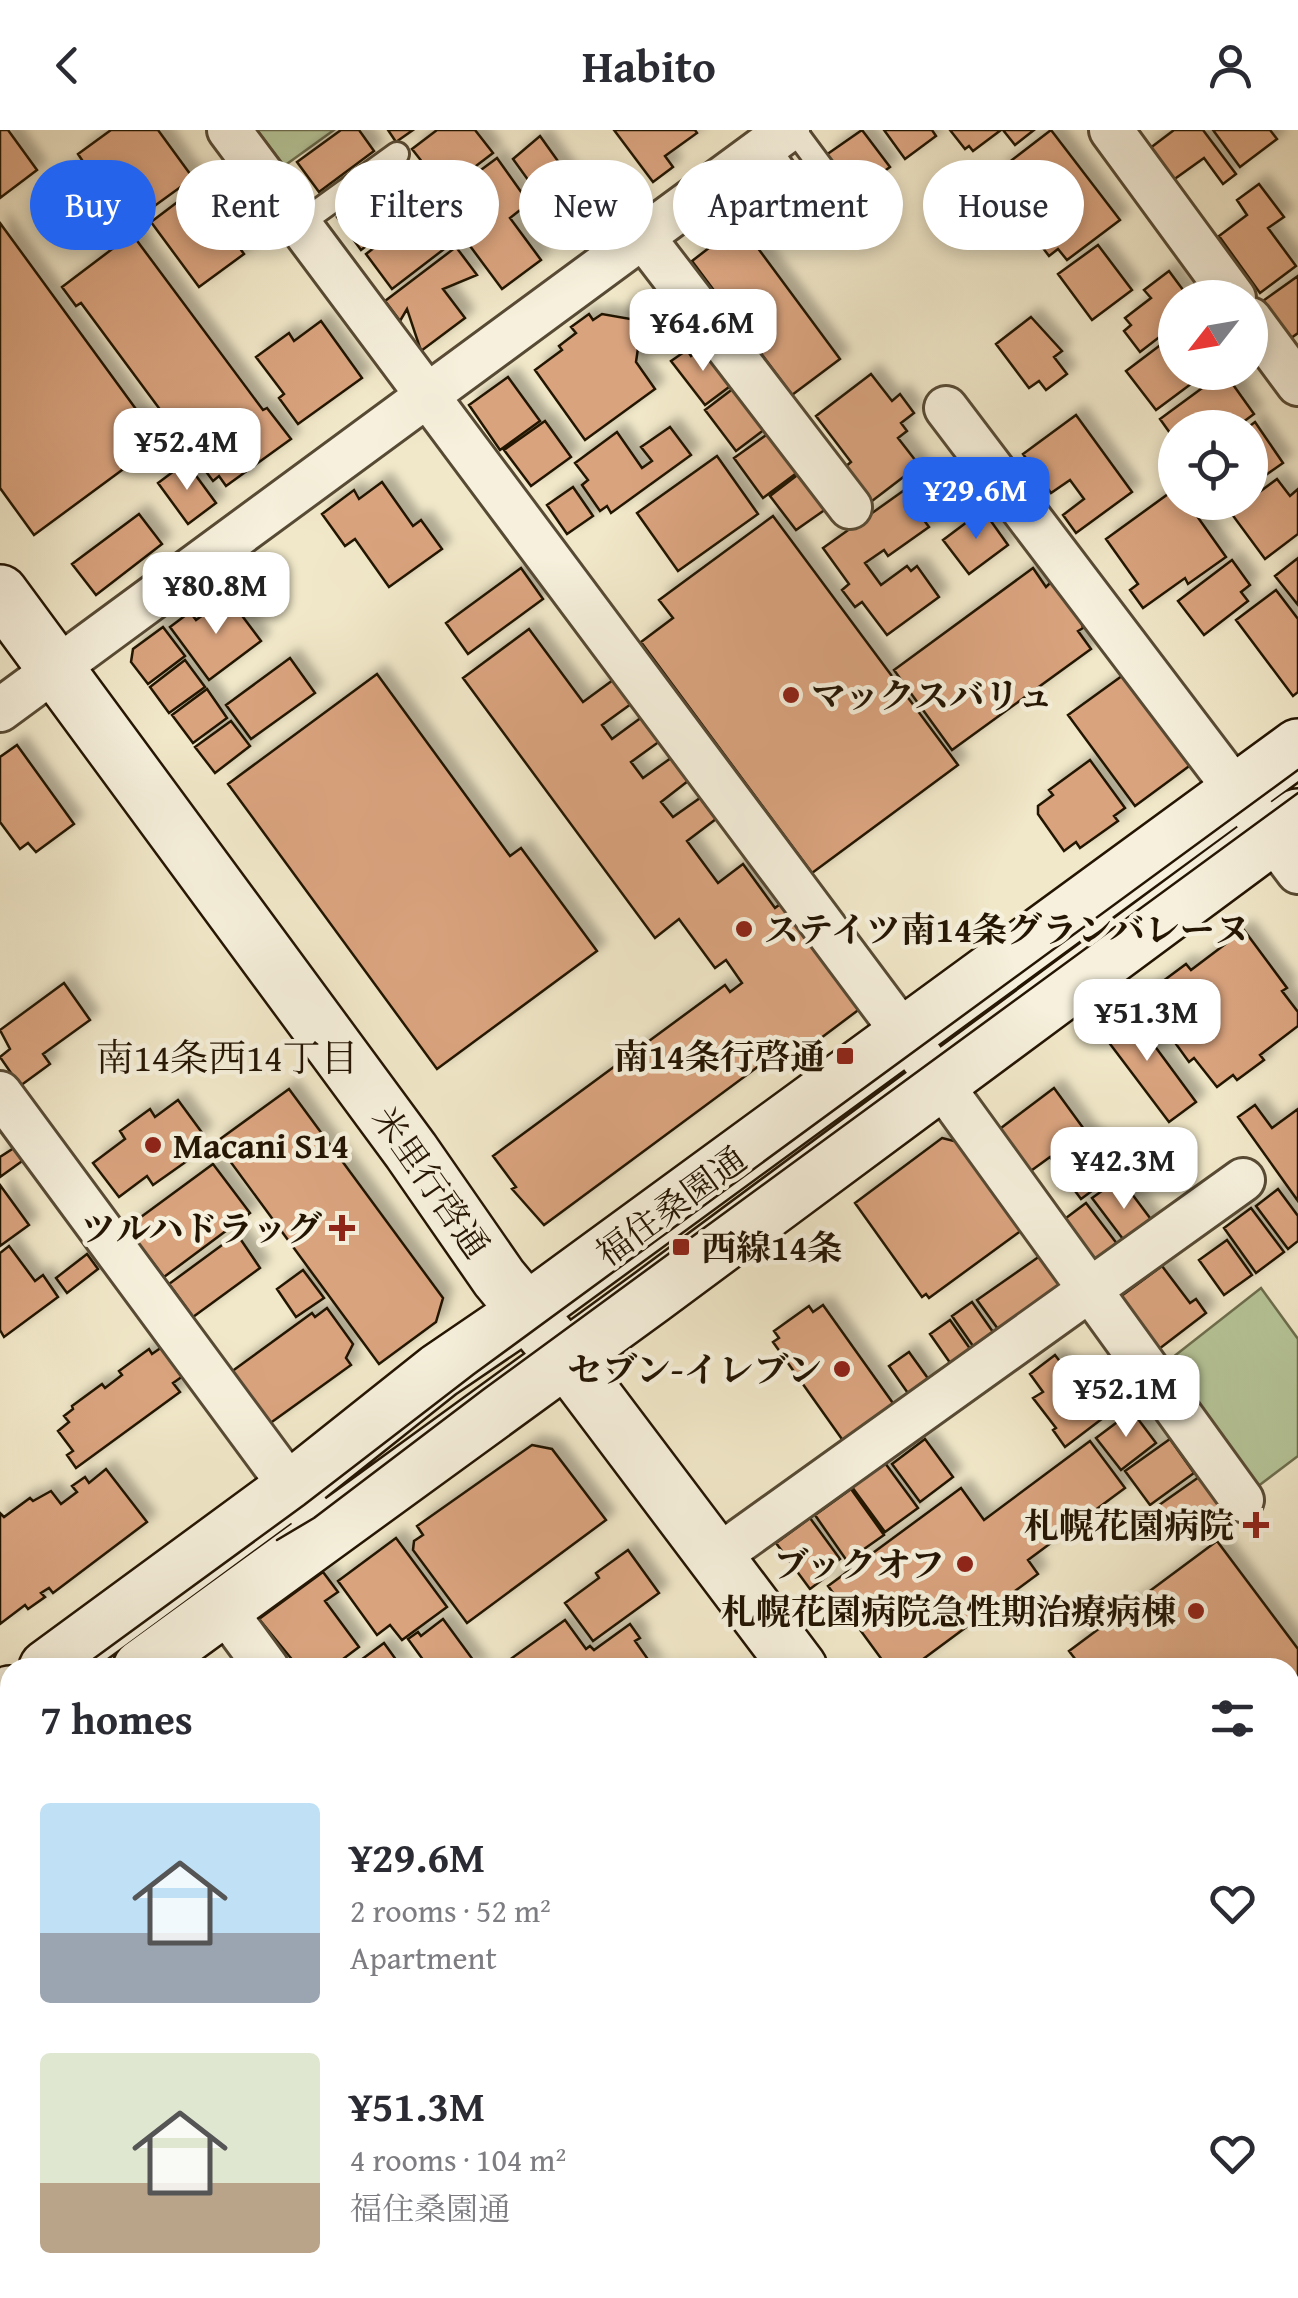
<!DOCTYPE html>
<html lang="en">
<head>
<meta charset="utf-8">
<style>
  :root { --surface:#fff; --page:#f2f2f3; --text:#2b2b33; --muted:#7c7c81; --accent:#2563eb }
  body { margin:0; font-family:"Gentium Book Plus","Noto Serif JP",serif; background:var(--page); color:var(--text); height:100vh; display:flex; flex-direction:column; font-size:38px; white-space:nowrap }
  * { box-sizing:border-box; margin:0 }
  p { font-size:32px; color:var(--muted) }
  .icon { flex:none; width:55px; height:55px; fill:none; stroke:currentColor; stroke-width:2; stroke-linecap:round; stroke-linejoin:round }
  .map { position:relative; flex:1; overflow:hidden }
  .drawer { position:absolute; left:0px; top:1528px; width:1300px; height:642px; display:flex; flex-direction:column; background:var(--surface); border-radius:30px 30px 0 0; box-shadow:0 5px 15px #0003 }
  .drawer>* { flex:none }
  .hud { position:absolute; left:30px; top:30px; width:1240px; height:90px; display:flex; gap:20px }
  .needle { width:65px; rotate:239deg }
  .buttons { position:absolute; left:1158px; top:150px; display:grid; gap:20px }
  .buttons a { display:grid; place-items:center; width:110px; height:110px; border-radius:50%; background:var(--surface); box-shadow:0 5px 15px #0003; font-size:50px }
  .price { position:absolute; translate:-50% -85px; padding:0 22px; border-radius:20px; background:#fff; color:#222; font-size:32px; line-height:65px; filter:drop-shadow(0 2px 5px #0008) }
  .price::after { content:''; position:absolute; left:50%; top:60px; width:30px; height:22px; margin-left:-15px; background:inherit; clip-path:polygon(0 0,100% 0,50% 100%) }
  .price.active { background:var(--accent); color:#fff }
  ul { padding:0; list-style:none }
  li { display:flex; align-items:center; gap:30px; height:250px; padding:0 40px }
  li span { display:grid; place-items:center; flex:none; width:280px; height:200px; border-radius:10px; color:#555 }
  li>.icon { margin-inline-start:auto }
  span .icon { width:120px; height:120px; fill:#fffc; stroke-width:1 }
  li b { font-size:42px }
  h2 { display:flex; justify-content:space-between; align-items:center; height:120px; padding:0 40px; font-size:42px }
  .pill { padding:0 35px; border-radius:45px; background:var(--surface); box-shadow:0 5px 15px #0003; font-size:35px; line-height:90px }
  .pill.active { background:var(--accent); color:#fff }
  header { display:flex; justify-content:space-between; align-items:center; height:130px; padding:0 40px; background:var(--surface); font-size:45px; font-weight:800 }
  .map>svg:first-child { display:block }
</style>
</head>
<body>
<header><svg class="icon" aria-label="back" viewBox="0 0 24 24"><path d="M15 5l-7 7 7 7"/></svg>Habito<svg class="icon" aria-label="person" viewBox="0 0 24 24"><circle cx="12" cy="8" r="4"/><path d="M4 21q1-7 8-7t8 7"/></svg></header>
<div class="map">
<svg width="1298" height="2168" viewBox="0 0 1298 2168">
  <defs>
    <filter id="shadow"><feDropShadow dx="9" dy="-9" stdDeviation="5" flood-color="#0004"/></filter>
  </defs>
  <rect width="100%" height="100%" fill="#f1e8c9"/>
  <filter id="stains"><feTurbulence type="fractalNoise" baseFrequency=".002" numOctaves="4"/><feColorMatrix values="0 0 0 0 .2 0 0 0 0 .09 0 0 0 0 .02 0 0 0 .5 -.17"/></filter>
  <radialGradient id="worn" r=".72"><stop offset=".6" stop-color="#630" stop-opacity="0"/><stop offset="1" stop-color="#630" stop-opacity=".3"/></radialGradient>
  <path fill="#b6c699" stroke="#6d6e4e" stroke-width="2.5" d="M257 0H334L284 36Z
    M1261 1158 1298 1209V1326L1257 1357 1168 1231Z"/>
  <path fill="#d9a37e" stroke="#241503" stroke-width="2.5" filter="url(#shadow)" d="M0 0H8L37 40 0 68Z
    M111 0H158L193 48 102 114 90 97 76 92 64 76 70 71 62 59 66 56 60 47 82 30 78 24Z
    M341 0H359L374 21 319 62 297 32Z
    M388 0H413L396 12Z
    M437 0H475L493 23 472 39 469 35 441 56 412 19Z
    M614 0H695L697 3 665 26 673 37 653 52Z
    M862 0 890 37 854 63 826 25Z
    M884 0H932L936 6 905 29Z
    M950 0H1001L973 21 969 16 965 19Z
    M1003 0H1034L1015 15Z
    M1051 0 1120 90 1067 130 1058 119 1049 126 998 59 1008 51 999 40Z
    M1174 0H1203L1236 44 1223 54 1204 28 1169 53 1145 22Z
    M1213 0H1270L1277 9 1240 37Z
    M540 6 595 83 567 104 513 29Z
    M497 28 529 73 510 88 541 130 502 159 447 85 471 67 462 54Z
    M382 54 406 86 361 120 337 87Z
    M1259 54 1284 87 1268 98 1296 136 1260 163 1219 106 1247 85 1237 70Z
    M196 58 244 124 199 157 151 92Z
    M417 85 428 99 432 95 448 116 392 159 366 124Z
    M0 93 160 312 34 405 0 358Z
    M740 94 840 229 792 265 692 131Z
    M132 104 263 280 267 278 291 309 226 356 219 346 213 351 81 173 76 176 62 157Z
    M1098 115 1132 160 1092 190 1058 144Z
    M456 117 477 145 443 159 465 188 421 221 407 179 400 191 385 171Z
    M1169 141 1189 168H1175V195L1140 222 1124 201 1131 195 1125 188 1151 168 1144 160Z
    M1298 146V203L1287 211 1260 173Z
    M589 184 593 190 602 184 642 191 636 232 655 259 585 310 535 240 562 220 559 216 576 203 571 197Z
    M1031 187 1062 221 1054 227 1067 244 1046 260 1039 251 1029 258 996 214Z
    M321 191 362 248 298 294 279 268 284 264 256 227 289 203 294 211Z
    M1175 204V242H1207L1156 280 1126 241Z
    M704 216 733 254 705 275 671 231 687 220 691 226Z
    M1224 242 1254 284 1235 298H1175V310L1160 289Z
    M871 244 892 271 900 264 914 283 901 293 907 301 898 308 919 335 872 371 845 337 851 332 816 286Z
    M508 247 540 291 500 320 469 275Z
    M734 258 765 299 736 321 705 280Z
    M1076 285 1132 362 1076 403 1063 385 1084 369 1070 350 1051 363 1023 324Z
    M545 291 571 327 531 356 504 320Z
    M1255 292 1283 333 1250 356V298H1247Z
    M670 297 691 325 611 383 607 376 600 381 582 355 588 350 575 333 617 302 642 338 652 331 641 317Z
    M769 303 798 342 763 368 734 328Z
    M717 326 758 384 678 441 637 383Z
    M186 332 216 373 188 394 158 353Z
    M800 343 826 379 796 400 770 366Z
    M1277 349 1290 366 1298 359V404L1265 429 1231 383 1250 372V369Z
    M382 352 413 396 421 390 442 419 389 457 355 409 345 416 322 384 354 360 359 369Z
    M573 357 593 386 567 404 547 375Z
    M1175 359V372H1187L1226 427 1188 454 1185 448 1143 478 1130 460 1138 454 1106 409Z
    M903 361 909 370 916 365 924 375 917 381 929 397 888 426 884 420 865 433 881 455 907 436 911 441 917 436 939 467 887 505 862 472 855 477 842 460 849 454 823 418Z
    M983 380 1008 415 969 444 943 410Z
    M139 384 162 414 96 465 72 434Z
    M773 386 958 635 812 743 641 512 673 488 659 470Z
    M1298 428V475L1275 446Z
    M1232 430 1250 455 1241 462 1248 471 1204 505 1178 471Z
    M521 438 543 469 468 524 446 493Z
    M1033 438 1046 457 1050 453 1063 462 1079 484 1083 498 1078 501 1091 519 952 620 894 540Z
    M1276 460 1298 489V562L1293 566 1236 490Z
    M228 467 261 511 209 550 170 497 190 482 196 490Z
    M163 497 185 526 148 554 131 532 133 519Z
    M529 499 583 572 613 550 631 574 602 595 612 609 642 587 660 611 631 632 643 648 671 628 688 651 661 672 673 687 700 668 716 689 687 711 718 753 743 734 775 778 783 772 861 878 813 914 810 910 800 918 794 910 544 1095 512 1059 516 1057 493 1026 725 855 730 862 742 853 726 830 715 838 679 789 655 808 463 548Z
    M290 528 315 563 251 609 226 575Z
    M185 530 205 557 169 583 150 557Z
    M1126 543 1192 634 1135 676 1068 585Z
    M377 544 510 726 521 718 597 821 437 939 228 654Z
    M207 559 227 588 193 613 172 585Z
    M231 591 250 616 215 643 195 617Z
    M17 615 74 694 36 722 28 713 20 719 0 692V627Z
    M1090 630 1125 678 1114 686 1118 691 1080 718 1076 712 1064 721 1038 684V676L1053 665 1049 660Z
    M1244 800 1287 858 1282 861 1298 882V896L1260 925 1264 930 1237 950 1233 945 1217 957 1194 928 1189 932 1176 914 1181 910 1147 863 1186 834 1191 840Z
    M64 853 90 890 43 924 50 934 20 956 0 927 10 919 0 900Z
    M1126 877 1196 972 1169 992 1098 898Z
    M1054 958 1116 1043 1081 1069 1050 1027 1028 1043 997 1001Z
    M289 959 443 1168 436 1192 379 1234 216 1012Z
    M178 970 203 1004 180 1021 187 1031 153 1055 147 1046 119 1067 93 1033 125 1009 120 1001 150 979 155 987Z
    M1255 975 1272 998 1298 979V1071L1238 987Z
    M942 1008 958 1012 1022 1100 929 1168 926 1164 922 1167 855 1073Z
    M17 1016 25 1029 0 1047V1027Z
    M213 1034 250 1083 164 1147 126 1098Z
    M1120 1048 1156 1096 1129 1117 1092 1068Z
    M0 1055 29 1095 0 1116Z
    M1278 1059 1298 1086V1111L1288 1119 1256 1076Z
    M1086 1073 1121 1119 1096 1137 1062 1091Z
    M1251 1078 1284 1122 1256 1143 1224 1098Z
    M237 1104 260 1138 193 1187 169 1154Z
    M1227 1110 1252 1145 1224 1165 1199 1130Z
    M9 1116 35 1151 43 1145 58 1167 4 1207 0 1200V1123Z
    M87 1124 98 1139 67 1163 56 1148Z
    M1040 1126 1066 1162 1003 1206 977 1170Z
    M1162 1136 1190 1173 1196 1169 1206 1183 1159 1219 1120 1167Z
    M303 1140 324 1168 296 1187 277 1159Z
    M972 1172 1000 1212 980 1226 952 1186Z
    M823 1175 895 1276 844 1312 773 1212 779 1208 774 1201 809 1176 813 1182Z
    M327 1178 353 1214 346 1228 351 1235 269 1294 231 1242 312 1183 315 1187Z
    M950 1190 973 1223 953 1237 930 1204Z
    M162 1217 183 1246 173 1253 180 1262 76 1338 67 1325 73 1321 58 1301 69 1292 64 1286 73 1279 72 1276 102 1254 105 1258 122 1245 119 1241 149 1219 152 1224Z
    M909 1222 932 1254 912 1269 889 1236Z
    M1055 1225 1103 1288 1065 1317 1053 1300 1056 1298 1033 1268 1043 1262 1030 1244Z
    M1117 1227 1144 1262 1110 1288 1092 1265 1107 1253 1098 1241Z
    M1132 1281 1156 1313 1121 1340 1096 1308Z
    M925 1309 953 1347 920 1372 892 1334Z
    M1170 1309 1194 1343 1150 1375 1125 1341Z
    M1090 1311 1125 1358 1028 1430 1038 1444 911 1538H888L828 1456 961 1358 984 1390Z
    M532 1315 552 1319 606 1390 467 1493 413 1420 414 1411 423 1405 417 1396Z
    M885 1333 918 1378 885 1402 852 1357Z
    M106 1339 147 1392 53 1463 49 1458 41 1463 45 1467 28 1479 25 1475 0 1494V1383L4 1387 30 1368 33 1371 51 1361 61 1374 77 1362 72 1356 85 1347 89 1353Z
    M1199 1347 1222 1380 1176 1413 1152 1380Z
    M851 1359 884 1405 847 1431 815 1385Z
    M810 1388 840 1429 823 1442 826 1447 810 1459 776 1413Z
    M396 1408 447 1477 402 1510 390 1495 377 1505 338 1451Z
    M1217 1411 1298 1519V1589L1290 1595V1538H1082L1069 1521Z
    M628 1420 659 1463 593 1511 565 1473 599 1448 596 1443Z
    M323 1442 338 1462 325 1471 359 1517 331 1538H299L259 1489Z
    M443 1489 479 1538H429L408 1509 418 1502 421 1506Z
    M565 1490 586 1519 590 1516 594 1520 630 1494 640 1508 635 1511 654 1538H508L505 1533Z
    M384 1513 402 1538H350Z
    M1298 1697V1735L1290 1724V1703Z
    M1290 1798 1298 1802V1812L1290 1830Z
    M1290 1979 1298 1983V2094L1290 2090Z
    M0 2046 10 2059V2070L0 2077Z
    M138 2160H218L222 2165 228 2160H270L259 2168H144Z
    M350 2160H400L406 2168H352L354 2166Z
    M439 2160H497L503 2168H445Z
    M803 2160H829L835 2168H792Z
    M984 2160H1116L1104 2168H989Z"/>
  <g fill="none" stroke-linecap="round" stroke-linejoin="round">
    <g stroke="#574a34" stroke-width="28">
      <path id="lane" d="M794 0 863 93
        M767 16 810 76
        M300 94 397 24"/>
    </g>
    <g stroke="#574a34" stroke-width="48">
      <path id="street" d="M229 0 928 936 1242 1370
        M1111 0 1234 168
        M643 107 850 377
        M1250 189 1298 254
        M946 278 1298 742
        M0 580 788 0
        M0 963 310 1383
        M717 1427 1243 1050
        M223 1478 267 1538
        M1290 1653 1298 1647
        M0 1754 10 1768
        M1290 1949 1298 1953
        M303 2160 309 2168
        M679 2160 685 2168
        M625 2168 636 2160"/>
    </g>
    <g stroke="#241503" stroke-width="60">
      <path id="secondary" d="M0 463 411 1021 499 1148 566 1229 799 1538
        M47 1538 292 1358 439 1241 527 1181 1298 617
        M141 1538 652 1166 1298 687
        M0 1572 10 1564
        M0 1640 10 1633
        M1249 2160 1255 2168"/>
    </g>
    <use href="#lane" stroke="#f6f0dc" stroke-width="22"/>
    <use href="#street" stroke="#f6f0dc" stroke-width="42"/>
    <use href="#secondary" stroke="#f6f0dc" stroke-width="55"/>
    <path stroke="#241503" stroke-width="2.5" d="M277 1410 314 1388 484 1259 1298 663
      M81 1538 304 1375 474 1244 1298 640
      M0 1596 10 1589"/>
  </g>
  <g fill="#8f2418" stroke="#f6f0dc" stroke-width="4">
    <circle cx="791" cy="565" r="10"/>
    <circle cx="744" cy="799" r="10"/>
    <rect x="835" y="916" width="20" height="20" rx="5"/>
    <circle cx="153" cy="1015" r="10"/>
    <path d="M337 1083h10v10h10v10h-10v10h-10v-10h-10v-10h10z"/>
    <rect x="671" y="1107" width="20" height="20" rx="5"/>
    <circle cx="842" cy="1239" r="10"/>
    <path d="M1251 1380h10v10h10v10h-10v10h-10v-10h-10v-10h10z"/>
    <circle cx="965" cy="1434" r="10"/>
    <circle cx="1196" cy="1481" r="10"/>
  </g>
  <g text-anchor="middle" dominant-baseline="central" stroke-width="9" stroke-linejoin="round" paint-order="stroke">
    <g font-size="35" font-weight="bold" fill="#241503" stroke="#f6f0dc" text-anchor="end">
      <text x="811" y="565" text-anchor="start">マックスバリュ</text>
      <text x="764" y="799" text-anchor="start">ステイツ南14条グランバレーヌ</text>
      <text x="825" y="926">南14条行啓通</text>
      <text x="173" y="1015" text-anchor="start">Macani S14</text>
      <text x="322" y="1098">ツルハドラッグ</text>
      <text x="701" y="1117" text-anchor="start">西線14条</text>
      <text x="822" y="1239">セブン-イレブン</text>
      <text x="1234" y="1395">札幌花園病院</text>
      <text x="945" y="1434">ブックオフ</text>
      <text x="1176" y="1481">札幌花園病院急性期治療病棟</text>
    </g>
    <g font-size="35" fill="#241503" stroke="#f6f0dc">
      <text transform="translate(431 1052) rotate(55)">米里行啓通</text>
      <text transform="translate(671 1076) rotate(-36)">福住桑園通</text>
    </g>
    <g font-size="38" fill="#241503" stroke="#f6f0dc">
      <text x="227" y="927">南14条西14丁目</text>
    </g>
  </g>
  <rect width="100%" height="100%" filter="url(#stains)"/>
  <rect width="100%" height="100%" fill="url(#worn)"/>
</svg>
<div class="buttons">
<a><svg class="needle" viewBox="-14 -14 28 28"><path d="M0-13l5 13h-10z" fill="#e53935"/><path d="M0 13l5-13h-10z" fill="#7c7c81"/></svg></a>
<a><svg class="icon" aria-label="locate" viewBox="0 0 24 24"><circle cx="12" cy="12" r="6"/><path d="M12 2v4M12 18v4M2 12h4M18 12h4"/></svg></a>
</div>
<b class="price" style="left:703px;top:244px">¥64.6M</b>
<b class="price" style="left:187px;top:363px">¥52.4M</b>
<b class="price active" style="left:976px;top:412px">¥29.6M</b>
<b class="price" style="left:216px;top:507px">¥80.8M</b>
<b class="price" style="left:1147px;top:934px">¥51.3M</b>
<b class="price" style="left:1124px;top:1082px">¥42.3M</b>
<b class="price" style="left:1126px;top:1310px">¥52.1M</b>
<div class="hud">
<a class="pill active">Buy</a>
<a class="pill">Rent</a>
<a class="pill">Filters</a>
<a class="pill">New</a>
<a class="pill">Apartment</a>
<a class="pill">House</a>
</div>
<section class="drawer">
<h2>7 homes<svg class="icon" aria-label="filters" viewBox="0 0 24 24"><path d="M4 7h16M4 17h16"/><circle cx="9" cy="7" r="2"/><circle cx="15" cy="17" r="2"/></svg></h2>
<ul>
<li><span style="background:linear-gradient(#bfe0f5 65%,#9aa5b1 0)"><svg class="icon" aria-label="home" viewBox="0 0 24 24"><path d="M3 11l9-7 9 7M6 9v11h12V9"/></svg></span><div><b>¥29.6M</b><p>2 rooms · 52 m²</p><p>Apartment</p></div><svg class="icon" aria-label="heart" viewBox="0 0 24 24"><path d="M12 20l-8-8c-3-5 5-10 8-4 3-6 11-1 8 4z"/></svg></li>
<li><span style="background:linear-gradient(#dfe7d0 65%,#b9a48a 0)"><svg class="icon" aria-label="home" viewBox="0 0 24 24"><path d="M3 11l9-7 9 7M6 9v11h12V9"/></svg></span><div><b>¥51.3M</b><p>4 rooms · 104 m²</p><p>福住桑園通</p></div><svg class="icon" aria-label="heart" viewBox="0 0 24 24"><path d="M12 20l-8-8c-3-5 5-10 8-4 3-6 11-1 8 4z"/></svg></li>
</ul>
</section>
</div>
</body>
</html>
